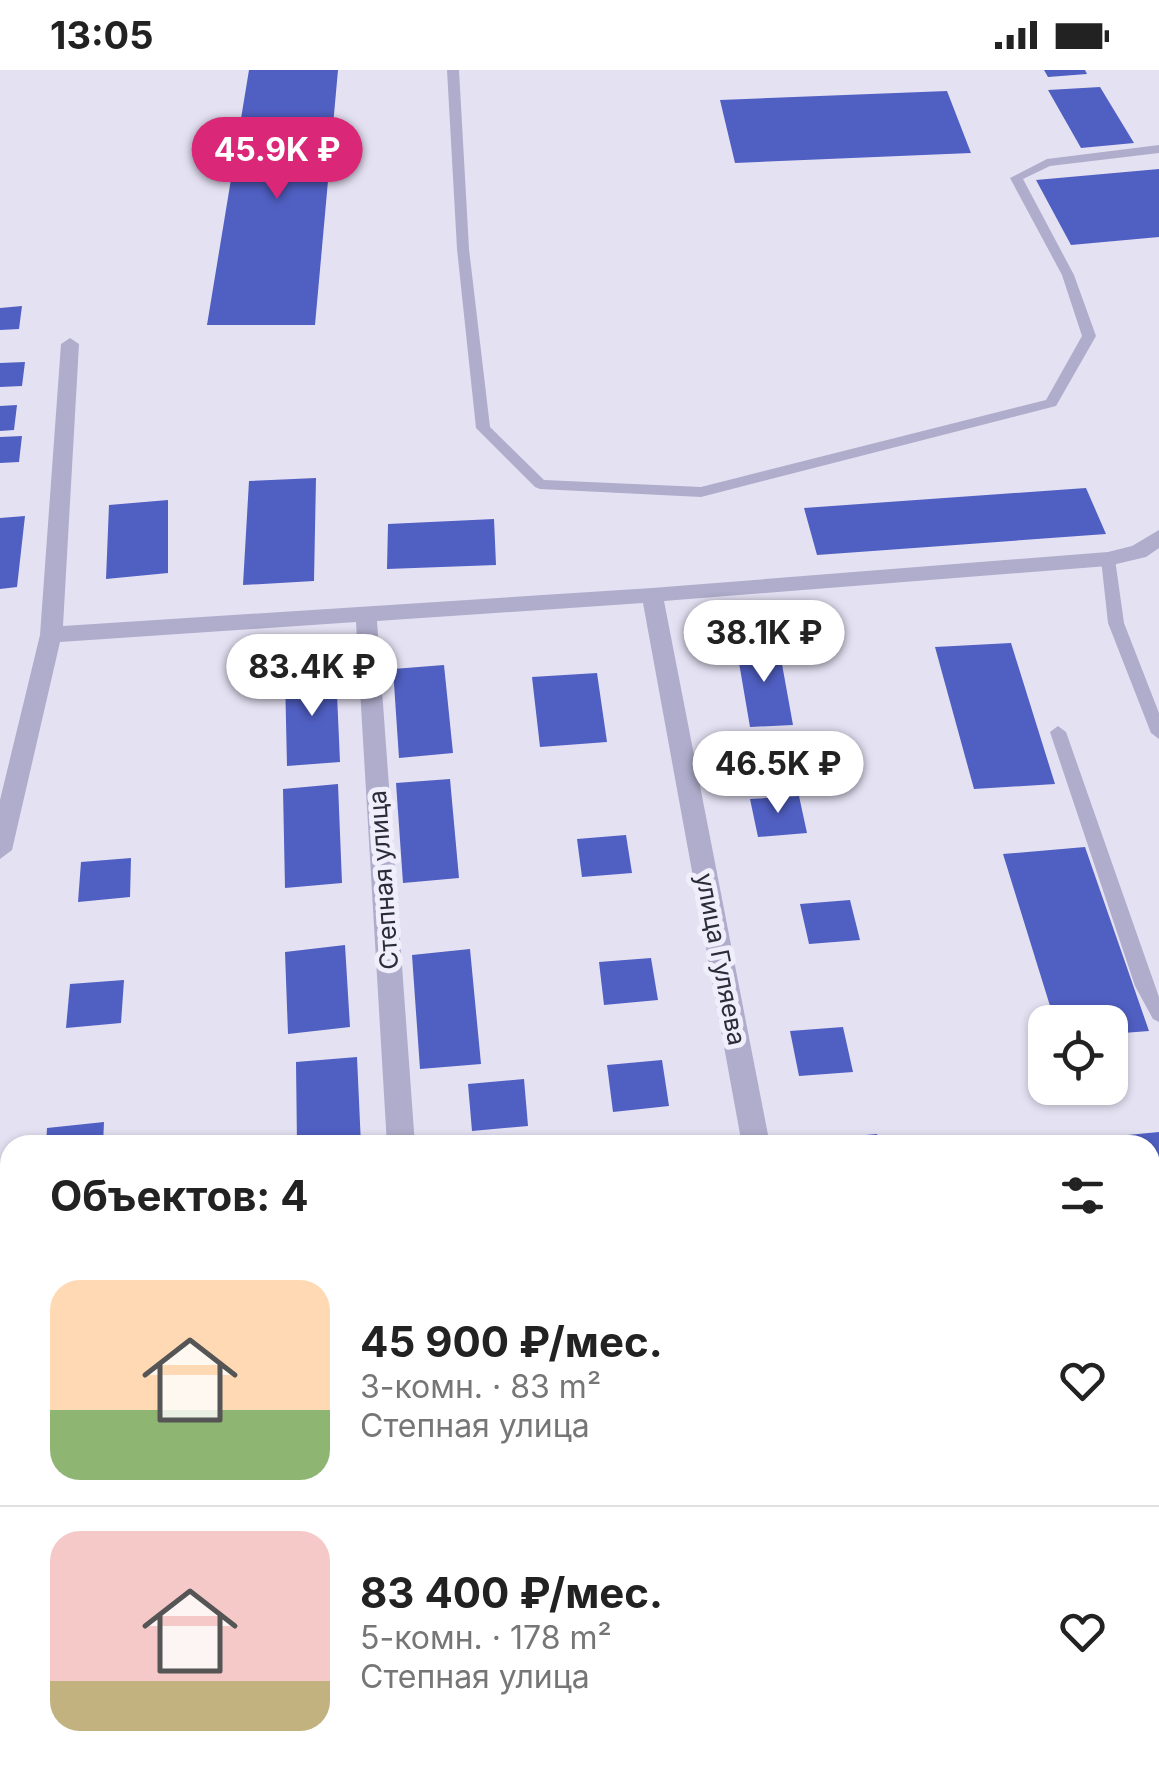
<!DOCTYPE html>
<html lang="ru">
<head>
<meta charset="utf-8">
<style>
  :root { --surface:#fff; --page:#f2f2f2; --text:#222; --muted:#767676; --line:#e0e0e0; --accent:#db2777 }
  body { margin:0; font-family:Inter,sans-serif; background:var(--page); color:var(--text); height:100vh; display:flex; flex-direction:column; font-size:38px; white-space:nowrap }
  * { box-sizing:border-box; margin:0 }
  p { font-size:32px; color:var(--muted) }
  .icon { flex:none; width:55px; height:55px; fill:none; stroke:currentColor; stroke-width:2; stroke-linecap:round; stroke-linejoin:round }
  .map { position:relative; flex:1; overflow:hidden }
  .panel { position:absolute; left:0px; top:1065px; width:1160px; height:642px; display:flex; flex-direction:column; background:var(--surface); border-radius:30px 30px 0 0; box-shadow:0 2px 8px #0004 }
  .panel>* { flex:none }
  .tools { position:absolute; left:1028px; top:935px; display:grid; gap:20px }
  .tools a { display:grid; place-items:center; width:100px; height:100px; border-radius:20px; background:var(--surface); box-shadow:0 2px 8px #0004; font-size:50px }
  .price { position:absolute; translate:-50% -85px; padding:0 22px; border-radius:35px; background:#fff; color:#222; font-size:32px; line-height:65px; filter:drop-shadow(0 2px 5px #0008) }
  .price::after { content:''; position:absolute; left:50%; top:60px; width:30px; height:22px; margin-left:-15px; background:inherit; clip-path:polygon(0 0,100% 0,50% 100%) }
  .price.current { background:var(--accent); color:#fff }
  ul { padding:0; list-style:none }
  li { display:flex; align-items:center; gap:30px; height:250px; padding:0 50px }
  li+li { border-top:2px solid var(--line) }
  li span { display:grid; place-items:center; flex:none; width:280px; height:200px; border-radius:30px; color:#555 }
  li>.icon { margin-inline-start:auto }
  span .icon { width:120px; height:120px; fill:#fffc; stroke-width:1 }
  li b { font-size:42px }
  h2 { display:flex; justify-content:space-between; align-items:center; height:120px; padding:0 50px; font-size:42px }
  .status { display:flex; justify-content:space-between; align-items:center; height:70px; padding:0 50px; background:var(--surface); direction:ltr }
  .status svg { height:28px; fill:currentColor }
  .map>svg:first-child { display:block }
</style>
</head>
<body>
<div class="status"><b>13:05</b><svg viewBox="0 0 49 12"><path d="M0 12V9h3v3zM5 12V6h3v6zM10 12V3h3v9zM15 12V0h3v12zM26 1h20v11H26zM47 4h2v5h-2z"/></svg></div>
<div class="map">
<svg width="1159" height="1706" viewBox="0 0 1159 1706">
  <rect width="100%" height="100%" fill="#e4e1f3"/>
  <path fill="#505fc2" d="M249 0H338L315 255H207Z
    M1044 0H1085L1087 4 1048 7Z
    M1100 17 1134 73 1081 78 1048 20Z
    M947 21 971 83 735 93 720 30Z
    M1159 99V167L1071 175 1036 110Z
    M22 236 19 259 0 260V238Z
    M25 292 22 316 0 317V293Z
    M17 335 14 360 0 361V336Z
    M22 366 19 392 0 393V367Z
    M316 408 314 511 243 515 249 411Z
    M1086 418 1106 464 817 485 804 438Z
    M168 430V503L106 509 109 435Z
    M25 446 17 517 0 519V448Z
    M494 449 496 495 387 499 388 454Z
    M778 572 793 655 750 657 736 575Z
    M1011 573 1055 714 974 719 935 577Z
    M444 595 453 683 399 688 393 599Z
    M336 602 340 692 287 696 285 606Z
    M597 603 607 672 540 677 532 607Z
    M450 709 459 808 403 813 396 713Z
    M338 714 342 813 285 818 283 719Z
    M799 726 807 763 758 767 750 729Z
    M626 765 632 803 582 807 577 769Z
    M1085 777 1149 961 1110 964V952H1055L1003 784Z
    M131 788 130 827 78 832 81 792Z
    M850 830 860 870 809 874 800 834Z
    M345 875 350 957 288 964 285 882Z
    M470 879 481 994 420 999 412 885Z
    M651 888 658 930 604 935 599 892Z
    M124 910 121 953 66 958 70 914Z
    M843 957 853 1002 799 1006 790 961Z
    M357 987 361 1075H297L296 992Z
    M662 990 669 1036 613 1042 607 995Z
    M524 1009 528 1056 472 1061 468 1014Z
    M104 1052 103 1075H46L47 1058Z
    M1159 1062V1113L1150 1114V1075H1108L1106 1067Z
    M877 1064 880 1075H823L821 1069Z
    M1159 1565V1636L1150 1637V1566Z
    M306 1698H386V1706H306Z"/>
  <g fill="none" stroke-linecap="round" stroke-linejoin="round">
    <path fill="#afadcb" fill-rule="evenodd" d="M447 0H459L469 179 490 357 544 410 701 417 1046 330 1082 266 1062 205 1010 108 1047 89 1159 75V83L1050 96 1023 109 1074 205 1096 266 1056 336 701 427 540 419 535 417 476 358 457 179Z
      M1108 484 1115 489 1124 553 1159 643V669L1151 663 1108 553 1101 489Z
      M1058 656 1066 662 1159 927V952L1153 949 1135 916 1050 662Z"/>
    <path fill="#afadcb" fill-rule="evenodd" d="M70 268 79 274 63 556 652 518 1108 482 1132 476 1159 460V478L1146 487 1108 496 664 531 770 1075H742L643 533 377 551 415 1075H387L356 552 60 572 12 780 0 789V730L40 565 61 274Z
      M434 1698H468V1706H434Z
      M857 1698H891L892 1706H858Z"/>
  </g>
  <g text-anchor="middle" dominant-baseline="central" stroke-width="10" stroke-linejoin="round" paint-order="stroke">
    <g font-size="25" fill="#2b2c39" stroke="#f0eefa">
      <text transform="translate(383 810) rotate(-94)">Степная улица</text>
      <text transform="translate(721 889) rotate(79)">улица Гуляева</text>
    </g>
  </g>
</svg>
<div class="tools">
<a><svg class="icon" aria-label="locate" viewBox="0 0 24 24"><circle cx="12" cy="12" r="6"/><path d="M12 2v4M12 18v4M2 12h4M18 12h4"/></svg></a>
</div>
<b class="price current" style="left:277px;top:132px">45.9K ₽</b>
<b class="price" style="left:764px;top:615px">38.1K ₽</b>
<b class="price" style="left:312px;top:649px">83.4K ₽</b>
<b class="price" style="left:778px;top:746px">46.5K ₽</b>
<section class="panel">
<h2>Объектов: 4<svg class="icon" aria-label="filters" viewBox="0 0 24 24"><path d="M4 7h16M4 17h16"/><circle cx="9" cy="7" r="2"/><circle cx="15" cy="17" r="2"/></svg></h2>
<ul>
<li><span style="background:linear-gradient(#ffd9b3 65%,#8fb573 0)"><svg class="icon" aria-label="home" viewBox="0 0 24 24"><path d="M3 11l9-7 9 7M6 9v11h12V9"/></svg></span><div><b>45 900 ₽/мес.</b><p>3-комн. · 83 m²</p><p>Степная улица</p></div><svg class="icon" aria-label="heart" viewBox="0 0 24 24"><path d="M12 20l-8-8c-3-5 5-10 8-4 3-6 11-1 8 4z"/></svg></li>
<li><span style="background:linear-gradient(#f6c9c9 75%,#c2b280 0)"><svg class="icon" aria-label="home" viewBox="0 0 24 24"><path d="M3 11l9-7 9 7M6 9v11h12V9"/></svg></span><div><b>83 400 ₽/мес.</b><p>5-комн. · 178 m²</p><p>Степная улица</p></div><svg class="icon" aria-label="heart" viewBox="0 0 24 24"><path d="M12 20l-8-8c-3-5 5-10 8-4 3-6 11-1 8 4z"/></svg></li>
</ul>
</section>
</div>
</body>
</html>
